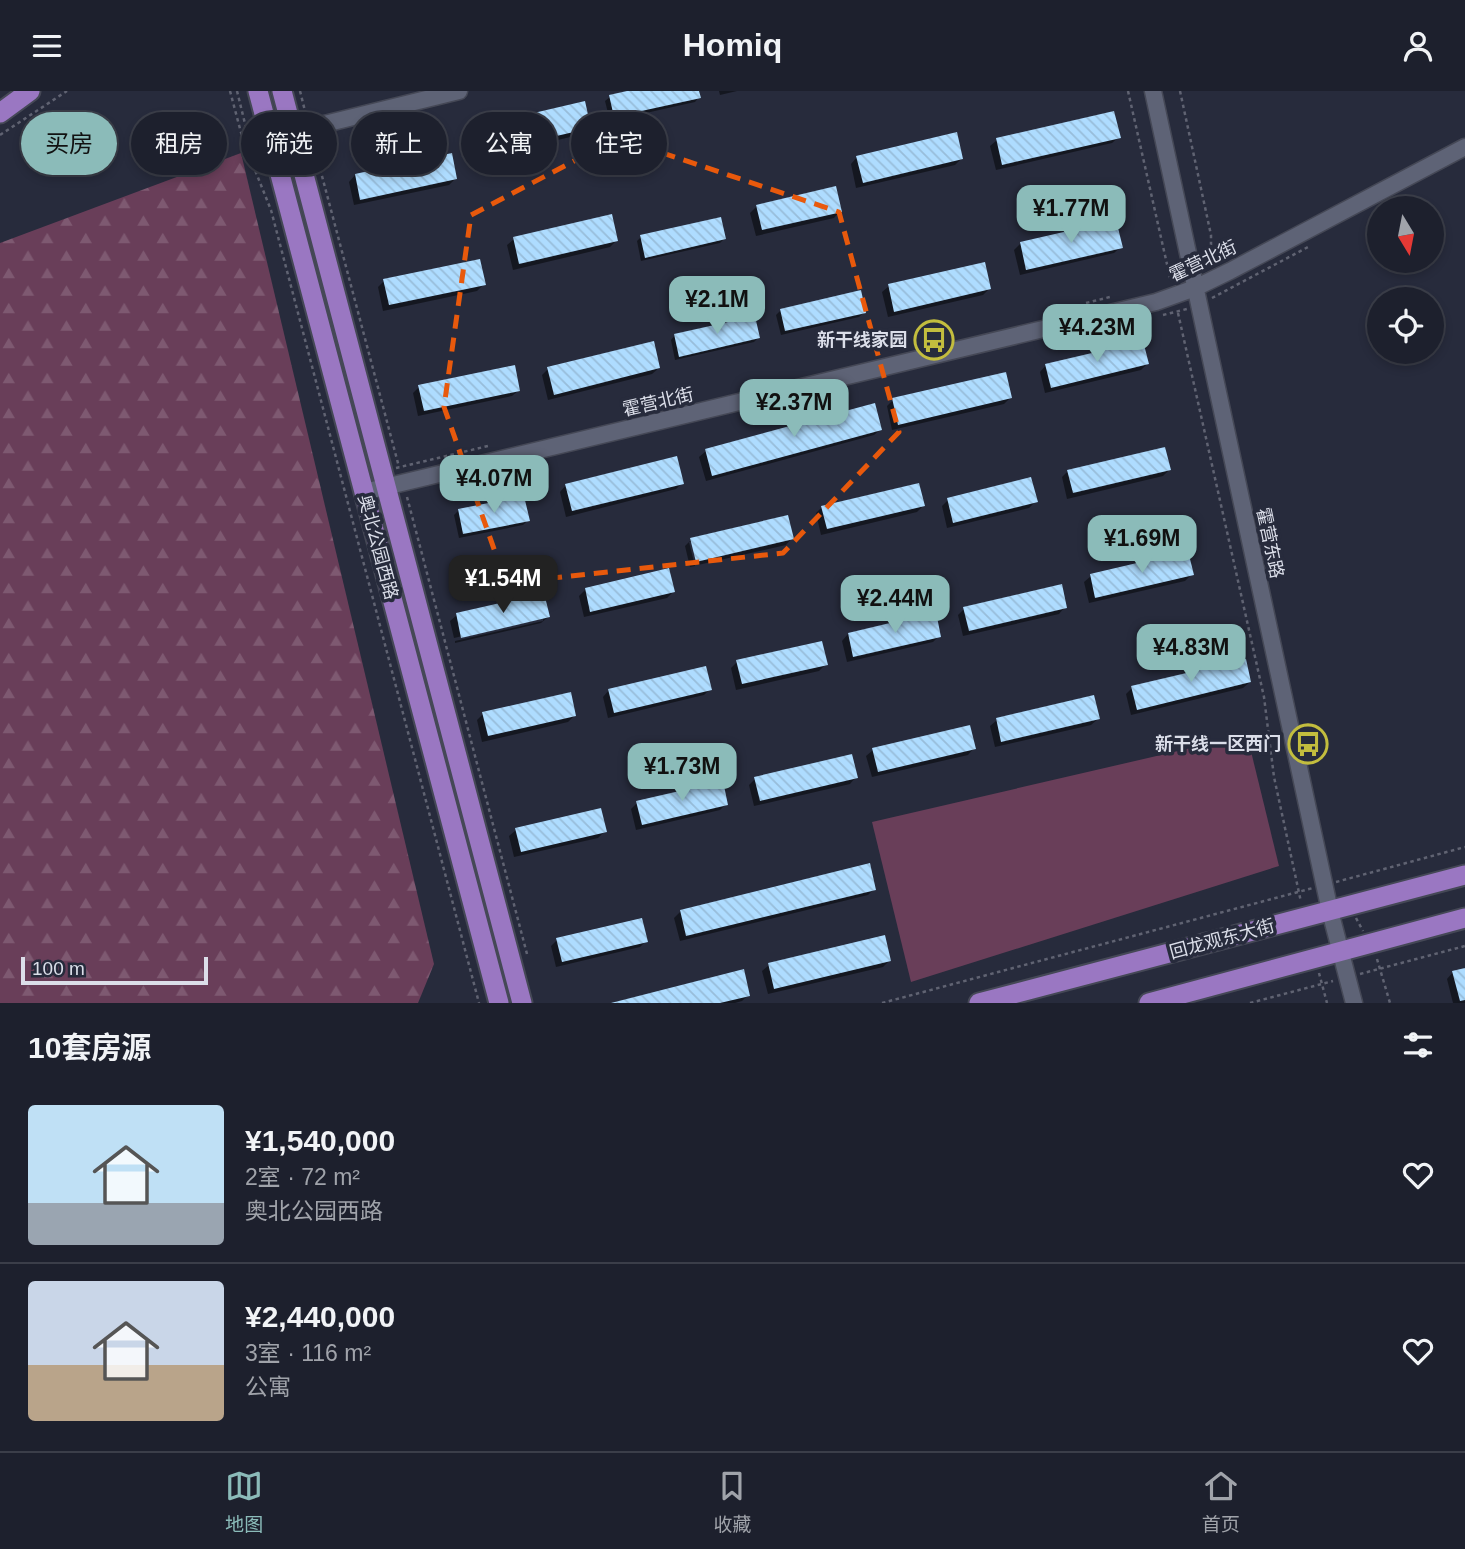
<!DOCTYPE html>
<html lang="zh">
<head>
<meta charset="utf-8">
<style>
  :root { --surface:#1d202d; --page:#252835; --text:#f1f3f6; --muted:#a0a3aa; --line:#3b3e49; --accent:#8bbbb9 }
  body { margin:0; font-family:Helvetica,"Noto Sans SC",sans-serif; background:var(--page); color:var(--text); height:100vh; display:flex; flex-direction:column; font-size:26px; white-space:nowrap }
  * { box-sizing:border-box; margin:0 }
  p { font-size:23px; color:var(--muted) }
  .icon { flex:none; width:38px; height:38px; fill:none; stroke:currentColor; stroke-width:2; stroke-linecap:round; stroke-linejoin:round }
  .map { position:relative; height:912px; overflow:hidden }
  .panel { display:flex; flex-direction:column; background:var(--surface); flex:1 }
  .panel>* { flex:none }
  .banner { position:absolute; left:21px; top:21px; width:700px; height:63px; display:flex; gap:14px }
  .needle { width:46px; rotate:170deg }
  .controls { position:absolute; left:1367px; top:105px; display:grid; gap:14px }
  .controls a { display:grid; place-items:center; width:77px; height:77px; border-radius:50%; background:var(--surface); box-shadow:0 4px 10px #0003,0 0 0 2px var(--line); font-size:35px }
  .scale { position:absolute; left:21px; bottom:18px; width:187px; box-sizing:border-box; padding-left:7px; border:4px solid #dbdee9; border-top:0; font-size:19px; line-height:24px; white-space:nowrap; color:#dbdee9; -webkit-text-stroke:5px #272b3c; paint-order:stroke }
  .price { position:absolute; translate:-50% -60px; padding:0 16px; border-radius:14px; background:var(--accent); color:#111; font-size:23px; line-height:46px; filter:drop-shadow(0 2px 4px #0008) }
  .price::after { content:''; position:absolute; left:50%; top:42px; width:21px; height:16px; margin-left:-10px; background:inherit; clip-path:polygon(0 0,100% 0,50% 100%) }
  .price.current { background:#222; color:#fff }
  ul { padding:0; list-style:none }
  li { display:flex; align-items:center; gap:21px; height:175px; padding:0 28px }
  li+li { border-top:2px solid var(--line) }
  li span { display:grid; place-items:center; flex:none; width:196px; height:140px; border-radius:7px; color:#555 }
  li>.icon { margin-inline-start:auto }
  span .icon { width:84px; height:84px; fill:#fffc; stroke-width:1 }
  li b { font-size:30px }
  h2 { display:flex; justify-content:space-between; align-items:center; height:84px; padding:0 28px; font-size:30px }
  .chip { padding:0 24px; border-radius:32px; background:var(--surface); box-shadow:0 4px 10px #0003,0 0 0 2px var(--line); font-size:24px; line-height:63px }
  .chip.current { background:var(--accent); color:#111 }
  header { display:flex; justify-content:space-between; align-items:center; height:91px; padding:0 28px; background:var(--surface); font-size:32px; font-weight:600 }
  .menu { display:flex; justify-content:space-around; align-items:center; height:98px; border-top:2px solid var(--line); background:var(--surface); font-size:19px; color:var(--muted) }
  .menu a { display:grid; justify-items:center; gap:4px }
  .menu .current { color:var(--accent) }
  .map>svg:first-child { display:block }
</style>
</head>
<body>
<header><svg class="icon" aria-label="menu" viewBox="0 0 24 24"><path d="M4 6h16M4 12h16M4 18h16"/></svg>Homiq<svg class="icon" aria-label="person" viewBox="0 0 24 24"><circle cx="12" cy="8" r="4"/><path d="M4 21q1-7 8-7t8 7"/></svg></header>
<div class="map">
<svg width="1465" height="912" viewBox="0 0 1465 912">
  <defs>
    <pattern id="forest-firs" width="22" height="20" patternUnits="userSpaceOnUse" patternTransform="scale(1.75)"><rect width="22" height="20" fill="#693e59"/><path d="M5 1l3.5 6h-7zM16 11l3.5 6h-7z" fill="#7e5971"/></pattern>
    <pattern id="building-back-hatch" width="6" height="6" patternUnits="userSpaceOnUse" patternTransform="scale(1.75)"><rect width="6" height="6" fill="#aedcff"/><path d="M-1 5l2 2M0 0l6 6M5-1l2 2" fill="none" stroke="#98bdda"/></pattern>
  </defs>
  <rect width="100%" height="100%" fill="#272b3c"/>
  <path fill="url(#forest-firs)" d="M241 62 434 873 418 912H0V152Z"/>
  <path fill="#693e59" d="M1247 644 1279 775 911 891 872 731Z"/>
  <path fill="#0007" d="M635 0H698L699 6 695 11 610 30 605 10 610 6Z
    M719 0H737L720 4Z
    M487 35 589 37 583 43 486 66 480 41Z
    M1119 46 1112 52 996 79 990 55 997 49Z
    M857 66 961 68 955 74 856 97 851 73Z
    M355 84 455 88 449 94 354 114 349 91Z
    M757 115 840 120 834 127 756 145 750 122Z
    M1115 131 1121 156 1114 162 1020 184 1014 159 1020 153Z
    M641 146 724 148 720 152 641 170 637 150Z
    M514 148 616 150 610 156 513 179 507 154Z
    M384 190 484 193 477 200 383 220 378 196Z
    M889 195 989 198 983 204 888 226 882 201Z
    M781 219 864 221 859 226 781 244 776 224Z
    M675 244 758 247 754 251 675 269 671 249Z
    M1147 273 1141 279 1045 302 1040 281 1046 274Z
    M659 277 652 283 548 309 542 284 548 278Z
    M419 296 519 299 512 305 418 325 413 302Z
    M1010 307 1004 313 892 339 887 315 893 309Z
    M881 338 874 344 706 390 699 366 706 360Z
    M1169 379 1163 385 1067 408 1062 386 1068 380Z
    M682 392 676 398 566 426 560 401 566 394Z
    M948 409 1036 410 1029 417 947 437 942 415Z
    M923 415 917 421 821 444 816 422 822 416Z
    M459 419 528 429 523 434 459 447 454 424Z
    M792 447 786 454 698 474 693 451H689L695 475 690 476 685 455 691 449Z
    M1192 483 1185 490 1089 512 1084 491 1091 485Z
    M586 498 673 501 667 507 584 526 579 505Z
    M1065 516 1059 523 963 545 958 524 964 518Z
    M457 524 548 526 541 532 455 552V550L543 530V526L454 547 450 530Z
    M848 543 939 545 933 551 847 571 842 550Z
    M737 571 826 573 819 580 736 599 731 577Z
    M1250 591 1243 597 1131 624 1126 603 1132 597Z
    M710 598 704 604 608 627 603 606 609 599Z
    M483 623 574 625 568 631 482 651 477 629Z
    M1098 628 1091 634 995 656 990 635 997 629Z
    M974 657 968 664 872 686 866 665 873 659Z
    M856 686 850 693 754 715 749 694 755 688Z
    M637 712 726 713 720 719 636 739 631 718Z
    M516 739 605 740 598 747 514 766 509 745Z
    M874 798 868 804 680 850 674 827 681 820Z
    M557 849 646 850 640 856 556 876 551 855Z
    M889 870 883 876 768 903 762 880 769 874Z
    M1465 878V912H1453L1447 888 1453 881Z
    M748 904 742 910 735 912H615Z"/>
  <path fill="url(#building-back-hatch)" d="M627 0H699L701 7 614 26 609 4Z
    M585 10 591 37 492 60 486 33Z
    M1114 20 1121 47 1002 74 996 47Z
    M957 41 963 68 863 92 856 65Z
    M452 62 457 88 360 109 355 83Z
    M836 95 842 121 762 139 756 114Z
    M612 123 618 150 519 173 513 146Z
    M721 126 726 148 645 167 640 144Z
    M1116 129 1123 157 1026 179 1020 151Z
    M480 168 486 194 389 214 383 188Z
    M985 171 991 198 894 221 888 193Z
    M861 199 866 222 785 240 780 218Z
    M755 225 760 247 679 266 674 243Z
    M654 250 660 277 554 304 547 276Z
    M1143 250 1149 273 1051 297 1045 273Z
    M515 274 520 300 424 320 418 294Z
    M1006 281 1012 307 898 334 892 307Z
    M875 312 882 339 712 385 705 358Z
    M1165 356 1171 379 1073 402 1067 379Z
    M677 365 684 393 572 420 565 393Z
    M1031 386 1038 411 953 432 947 407Z
    M919 392 925 415 827 438 821 415Z
    M524 405 530 430 463 443 458 418Z
    M788 424 794 448 696 471 690 447Z
    M1188 460 1194 484 1095 507 1090 483Z
    M669 477 675 501 590 521 585 497Z
    M1062 493 1067 517 969 540 963 516Z
    M544 502 550 526 461 547 456 522Z
    M936 521 941 546 853 566 848 542Z
    M822 550 828 574 742 593 736 569Z
    M1246 568 1251 591 1137 619 1131 595Z
    M706 575 712 599 614 622 608 598Z
    M571 601 576 625 488 645 482 621Z
    M1094 604 1100 628 1001 651 996 627Z
    M970 634 976 658 878 681 872 657Z
    M852 663 858 687 760 710 754 686Z
    M723 690 728 714 642 734 636 710Z
    M601 717 607 741 521 761 515 737Z
    M870 772 876 799 686 845 680 819Z
    M642 827 648 851 562 871 556 847Z
    M885 844 891 870 774 898 768 872Z
    M1465 877V909L1460 910 1452 880Z
    M744 878 750 905 720 912H611Z"/>
  <g fill="none" stroke-linecap="round" stroke-linejoin="round">
    <g stroke="#454856" stroke-width="19">
      <path id="minor" d="M1153 0 1330 820 1354 912
        M292 41 459 0
        M364 401 1156 211 1195 197 1230 180 1465 56"/>
    </g>
    <g stroke="#454856" stroke-width="23">
      <path id="major" d="M258 0 499 912
        M282 0 522 912
        M0 22 30 0
        M979 912 1465 784
        M1149 912 1465 827"/>
    </g>
    <path stroke="#606372" stroke-width="2.5" stroke-dasharray="3.5 3.5" stroke-linecap="butt" d="M230 0 243 49 271 119 479 912
      M237 0 250 53
      M300 0 306 24
      M1128 0 1171 191
      M1180 0 1211 144V175
      M0 44 67 0
      M313 51 399 376
      M1212 207 1308 156
      M1086 212 1110 206
      M1178 222 1264 606 1274 686 1301 811
      M1163 224 1187 218
      M396 377 488 355
      M407 406 527 863
      M1336 791 1465 756
      M1356 827 1363 840
      M1377 868 1390 912
      M1319 882 1327 912
      M1360 883 1465 855
      M882 912 1313 797
      M1250 912 1333 890"/>
    <use href="#minor" stroke="#5e6376" stroke-width="16"/>
    <use href="#major" stroke="#9a77c2" stroke-width="19"/>
  </g>
  <path fill="none" stroke="#e8590c" stroke-width="5" stroke-dasharray="14 9" stroke-linejoin="round" d="M618 47 839 121 899 341 783 462 506 492 444 316 471 124Z"/>
  <defs>
    <g id="bus-ring" transform="scale(2.0125)"><circle r="9.5" fill="#272b3c" stroke="#c3bd3e" stroke-width="1.5"/><path d="M-5-6H5V4H4V6H2V4H-2V6H-4V4H-5ZM-3.5-4V0h7V-4ZM-3.5 1.2v1.5H-2V1.2ZM2 1.2v1.5H3.5V1.2Z" fill="#c3bd3e"/></g>
  </defs>
  <g fill-rule="evenodd">
    <use href="#bus-ring" x="934" y="249"/>
    <use href="#bus-ring" x="1308" y="653"/>
  </g>
  <g text-anchor="middle" dominant-baseline="central" stroke-width="7" stroke-linejoin="round" paint-order="stroke">
    <g font-size="18" fill="#dbdee9" stroke="#272b3c">
      <text transform="translate(1203 170) rotate(-25)">霍营北街</text>
      <text transform="translate(658 311) rotate(-13)">霍营北街</text>
      <text transform="translate(1270 452) rotate(78)">霍营东路</text>
      <text transform="translate(378 456) rotate(75)">奥北公园西路</text>
      <text transform="translate(1222 848) rotate(-15)">回龙观东大街</text>
    </g>
    <g font-size="18" font-weight="bold" fill="#dbdee9" stroke="#272b3c" text-anchor="end">
      <text x="907" y="249">新干线家园</text>
      <text x="1281" y="653">新干线一区西门</text>
    </g>
  </g>
</svg>
<div class="controls">
<a><svg class="needle" viewBox="-14 -14 28 28"><path d="M0-13l5 13h-10z" fill="#e53935"/><path d="M0 13l5-13h-10z" fill="#a0a3aa"/></svg></a>
<a><svg class="icon" aria-label="locate" viewBox="0 0 24 24"><circle cx="12" cy="12" r="6"/><path d="M12 2v4M12 18v4M2 12h4M18 12h4"/></svg></a>
</div>
<div class="scale">100 m</div>
<b class="price" style="left:1071px;top:154px">¥1.77M</b>
<b class="price" style="left:717px;top:245px">¥2.1M</b>
<b class="price" style="left:1097px;top:273px">¥4.23M</b>
<b class="price" style="left:794px;top:348px">¥2.37M</b>
<b class="price" style="left:494px;top:424px">¥4.07M</b>
<b class="price" style="left:1142px;top:484px">¥1.69M</b>
<b class="price current" style="left:503px;top:524px">¥1.54M</b>
<b class="price" style="left:895px;top:544px">¥2.44M</b>
<b class="price" style="left:1191px;top:593px">¥4.83M</b>
<b class="price" style="left:682px;top:712px">¥1.73M</b>
<div class="banner">
<a class="chip current">买房</a>
<a class="chip">租房</a>
<a class="chip">筛选</a>
<a class="chip">新上</a>
<a class="chip">公寓</a>
<a class="chip">住宅</a>
</div>
</div>
<section class="panel">
<h2>10套房源<svg class="icon" aria-label="filters" viewBox="0 0 24 24"><path d="M4 7h16M4 17h16"/><circle cx="9" cy="7" r="2"/><circle cx="15" cy="17" r="2"/></svg></h2>
<ul>
<li><span style="background:linear-gradient(#bfe0f5 70%,#9aa5b1 0)"><svg class="icon" aria-label="home" viewBox="0 0 24 24"><path d="M3 11l9-7 9 7M6 9v11h12V9"/></svg></span><div><b>¥1,540,000</b><p>2室 · 72 m²</p><p>奥北公园西路</p></div><svg class="icon" aria-label="heart" viewBox="0 0 24 24"><path d="M12 20l-8-8c-3-5 5-10 8-4 3-6 11-1 8 4z"/></svg></li>
<li><span style="background:linear-gradient(#c9d6e8 60%,#b9a48a 0)"><svg class="icon" aria-label="home" viewBox="0 0 24 24"><path d="M3 11l9-7 9 7M6 9v11h12V9"/></svg></span><div><b>¥2,440,000</b><p>3室 · 116 m²</p><p>公寓</p></div><svg class="icon" aria-label="heart" viewBox="0 0 24 24"><path d="M12 20l-8-8c-3-5 5-10 8-4 3-6 11-1 8 4z"/></svg></li>
</ul>
</section>
<nav class="menu">
<a class="current"><svg class="icon" aria-label="map" viewBox="0 0 24 24"><path d="M3 6l6-2 6 2 6-2v14l-6 2-6-2-6 2zM9 4v14M15 6v14"/></svg>地图</a>
<a><svg class="icon" aria-label="saved" viewBox="0 0 24 24"><path d="M7 4h10v16l-5-4-5 4z"/></svg>收藏</a>
<a><svg class="icon" aria-label="home" viewBox="0 0 24 24"><path d="M3 11l9-7 9 7M6 9v11h12V9"/></svg>首页</a>
</nav>
</body>
</html>
